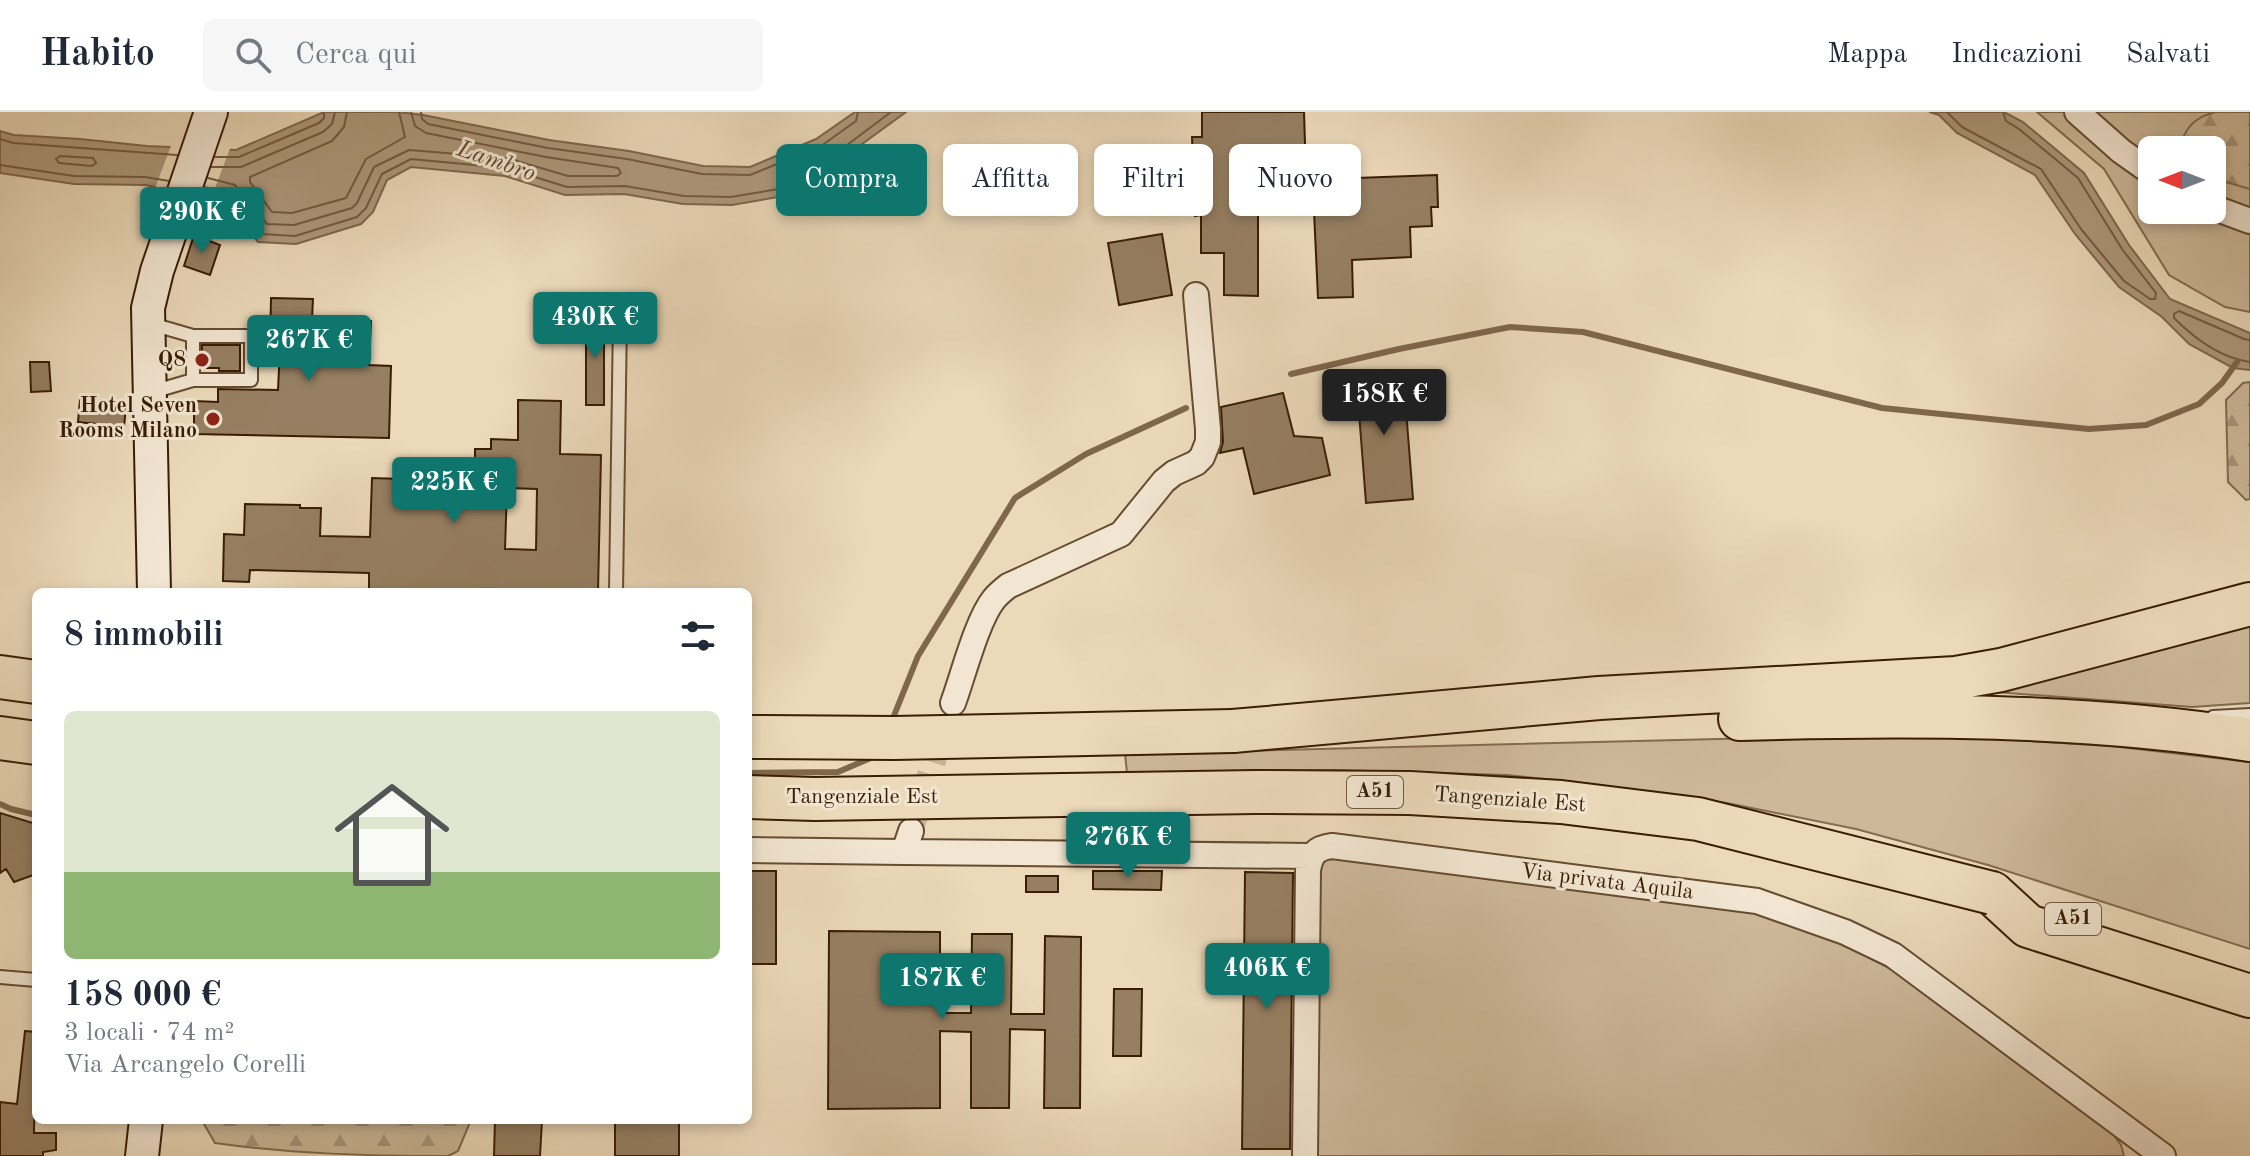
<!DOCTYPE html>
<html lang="it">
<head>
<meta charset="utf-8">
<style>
  :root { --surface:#fff; --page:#f6f6f7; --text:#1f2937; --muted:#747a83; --line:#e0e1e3; --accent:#0f766e }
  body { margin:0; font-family:"Old Standard TT",serif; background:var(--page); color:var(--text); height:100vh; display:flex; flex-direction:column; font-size:30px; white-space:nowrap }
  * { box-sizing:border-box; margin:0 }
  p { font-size:26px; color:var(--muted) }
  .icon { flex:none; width:44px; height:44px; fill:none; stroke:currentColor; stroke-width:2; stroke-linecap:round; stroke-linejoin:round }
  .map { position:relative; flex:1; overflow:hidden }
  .details { position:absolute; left:32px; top:476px; width:720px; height:536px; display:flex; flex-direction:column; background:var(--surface); border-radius:12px; box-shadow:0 4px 12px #0003 }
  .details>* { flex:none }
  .hud { position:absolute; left:776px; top:32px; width:760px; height:72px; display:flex; gap:16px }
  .needle { width:52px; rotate:270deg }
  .buttons { position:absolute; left:2138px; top:24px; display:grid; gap:16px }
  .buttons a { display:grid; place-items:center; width:88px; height:88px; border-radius:12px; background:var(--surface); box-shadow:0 4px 12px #0003; font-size:40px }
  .price { position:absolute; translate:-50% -68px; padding:0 18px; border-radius:8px; background:var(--accent); color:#fff; font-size:26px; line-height:52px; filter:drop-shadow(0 2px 4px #0008) }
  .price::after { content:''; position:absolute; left:50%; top:48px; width:24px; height:18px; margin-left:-12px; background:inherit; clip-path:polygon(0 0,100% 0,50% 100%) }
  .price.current { background:#222; color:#fff }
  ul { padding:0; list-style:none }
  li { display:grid; align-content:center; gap:16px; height:424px; padding:0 32px }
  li+li { border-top:2px solid var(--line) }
  li span { display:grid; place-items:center; height:248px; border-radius:12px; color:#555 }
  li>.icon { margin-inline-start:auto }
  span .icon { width:144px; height:144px; fill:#fffc; stroke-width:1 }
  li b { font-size:34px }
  h2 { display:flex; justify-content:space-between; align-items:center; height:96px; padding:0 32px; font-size:34px }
  .tag { padding:0 28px; border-radius:12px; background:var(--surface); box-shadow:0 4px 12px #0003; font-size:28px; line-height:72px }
  .tag.current { background:var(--accent); color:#fff }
  header { display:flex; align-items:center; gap:48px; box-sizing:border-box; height:112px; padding:0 40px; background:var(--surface); border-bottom:2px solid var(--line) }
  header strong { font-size:38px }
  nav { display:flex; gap:44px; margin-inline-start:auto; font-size:28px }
  .search { width:560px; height:72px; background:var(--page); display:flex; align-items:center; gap:20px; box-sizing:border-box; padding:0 28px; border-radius:12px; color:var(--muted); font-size:30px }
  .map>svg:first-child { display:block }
</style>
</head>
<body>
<header>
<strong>Habito</strong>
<div class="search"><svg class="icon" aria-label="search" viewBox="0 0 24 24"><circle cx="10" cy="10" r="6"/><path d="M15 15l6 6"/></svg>Cerca qui</div>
<nav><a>Mappa</a><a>Indicazioni</a><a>Salvati</a></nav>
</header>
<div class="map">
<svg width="2250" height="1044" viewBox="0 0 2250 1044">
  <defs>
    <pattern id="forest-firs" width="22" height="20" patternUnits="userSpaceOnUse" patternTransform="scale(2)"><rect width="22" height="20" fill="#cdb99a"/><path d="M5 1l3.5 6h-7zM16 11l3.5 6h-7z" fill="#a7967b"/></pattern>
  </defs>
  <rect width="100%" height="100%" fill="#ebd9b9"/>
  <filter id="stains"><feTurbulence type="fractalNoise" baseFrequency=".0025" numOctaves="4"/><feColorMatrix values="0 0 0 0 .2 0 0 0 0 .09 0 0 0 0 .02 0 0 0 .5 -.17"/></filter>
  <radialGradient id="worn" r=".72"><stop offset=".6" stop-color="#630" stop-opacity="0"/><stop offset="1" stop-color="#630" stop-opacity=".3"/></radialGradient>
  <path fill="#cdb99a" stroke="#836b4f" stroke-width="2" fill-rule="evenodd" d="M2037 0H2250V200L2225 195 2169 163 2104 57ZM2152 38H2212V98H2152Z
    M2250 501V591L2192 595 1995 580Z
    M1913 622 2111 634 2250 650V837L1988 753 1856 717 1727 691 1582 671 1507 663 1335 658 1127 661 1125 642Z
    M1326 744 1751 797 1846 833 1913 869 2113 1022 2121 1033 2124 1044H1314L1320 751Z"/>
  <path fill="url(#forest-firs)" stroke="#836b4f" stroke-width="2" d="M2216 0H2250V77L2212 66V38H2184L2180 33C2187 14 2195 5 2216 0Z
    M2250 270V387L2246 388 2228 370 2226 288 2243 271Z
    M204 1008H471L458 1039 448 1044C370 1044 293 1042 215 1031L204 1012Z"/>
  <path fill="#ae997b" stroke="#7f674b" stroke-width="2" d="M324 0H398L423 3 549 28 629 39 703 54 750 55 816 27 855 0H906L832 54 801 81 732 93 683 92 624 82 565 83 505 64 411 55 387 68 373 100 361 112 296 132 258 130 225 87 145 73 74 72 0 61V19L14 23 80 27 147 34 236 38Z
    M1929 0H2004L2023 10 2084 61 2129 133 2170 187 2250 221V258L2233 256 2189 232 2162 205 2119 175 2075 122 2035 63 1957 21 1939 3Z"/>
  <path fill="#ebd9b9" d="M172 31 231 34 210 89 154 79Z"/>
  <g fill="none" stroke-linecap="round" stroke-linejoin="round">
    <path stroke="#745b40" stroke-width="2" d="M347 0 344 15 332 29 250 65V70L272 100 292 101 346 86 366 47 405 25 399 0
      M421 0 422 7 428 12 548 36 627 47 702 62 750 63 821 34 856 9 858 0
      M1947 0 1962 15 2041 57 2081 117 2124 169 2150 187H2155L2156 181 2122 137 2078 66 2019 17 2006 9 2003 0
      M0 27 13 31 177 43
      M60 44 93 46 96 51 92 54 59 51 56 47Z
      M215 45H239L319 11 324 6V0
      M0 53 74 64 145 65 169 69
      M211 55H241L323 20 332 12 335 0
      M208 66 235 73 267 112 294 113 352 96 357 91 374 55 409 38 507 46 568 64H617L621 61 618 56 546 45 426 21 415 14 411 0
      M204 75 230 81 262 122 295 124 357 105 366 96 382 62 411 47 506 56 567 75 625 74 684 84 731 85 796 74 827 48 891 0
      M2250 228 2244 227 2179 199 2174 202V206C2195 227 2220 246 2250 250"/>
    <path stroke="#7f674b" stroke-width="6" d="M1291 262 1399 237 1510 215 1583 220 1882 296 2089 317 2146 313 2199 292 2222 271 2237 250
      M891 611 918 544 1015 386 1086 342 1186 296
      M748 661 838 660 873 645
      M0 692 11 697 36 703"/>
  </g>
  <path fill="#967f62" stroke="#391d04" stroke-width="2" fill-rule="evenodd" d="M1202 0H1304L1306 63 1328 62 1329 67 1437 63 1438 95H1431L1432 114 1410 115 1411 145 1352 148 1353 185 1318 186 1314 99 1258 101V184L1224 183V141H1201V103L1195 104 1192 25H1202Z
    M1162 122 1172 183 1119 193 1108 131Z
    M194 123 220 133 210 163 184 154Z
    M271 186 313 187 312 207 371 209 369 253 391 254 389 326 194 322V289L218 290V277L278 278 280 236H270Z
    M586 204H604V293H586Z
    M202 233H240V259H219V256H202Z
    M30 250H49L51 279 31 280Z
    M1403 259 1413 387 1366 391 1356 262Z
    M1283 281 1294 324 1322 326 1330 363 1254 382 1243 336 1220 341 1223 330 1221 295Z
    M80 288 126 294 124 315 78 310Z
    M518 288 561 289 560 342 601 343 598 480H369V461L250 458 249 470 223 469 224 422 244 423 245 392 300 393V396H321L320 424 370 425 372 366 401 367 400 382 441 383 442 352H475V337H491V327L518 328ZM507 376 537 377 536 438 505 437Z
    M0 701 36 712V762L14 770 6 757 0 761Z
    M748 759H776V852H748Z
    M1093 759H1162L1161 778 1093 777Z
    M1245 760 1293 761 1290 1037H1242Z
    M1026 764H1058V780H1026Z
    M829 819 940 820V901H971L972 822H1012L1011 902H1044L1045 824 1081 825 1080 996H1044L1045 918 1010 917 1009 996H971V920L940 919V996L828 997Z
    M1114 877H1142L1141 944H1113Z
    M25 919 36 920 34 1021H56V1038L43 1040V1044H0V990L17 992Z
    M495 1008H542L540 1044H494Z
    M615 1008H679V1044H615Z"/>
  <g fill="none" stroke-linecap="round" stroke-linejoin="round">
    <path stroke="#c7b395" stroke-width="24" stroke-dasharray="24 12" stroke-linecap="butt" d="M911 719 945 615"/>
    <g stroke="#664c31" stroke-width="16">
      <path id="lane" d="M148 211 193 224H251V268H193L152 280
        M193 268V224
        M616 480 620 206
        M2213 605 2250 603
        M0 865 36 868"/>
    </g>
    <g stroke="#664c31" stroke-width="28">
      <path id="street" d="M2077 0 2121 39 2152 61
        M2212 95 2250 109
        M953 591C963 564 977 508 994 487 998 482 1003 478 1008 474L1121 422 1164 369 1174 361 1196 351 1202 345 1208 330V317L1196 183
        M748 738 904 740 911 719
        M904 740 1310 744
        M1305 1044 1308 758C1311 742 1316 736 1332 734L1757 789 1845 820 1893 843 2163 1044"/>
    </g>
    <g stroke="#391d04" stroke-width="36">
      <path id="secondary" d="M154 480 148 196 157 159 211 0
        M142 1044 146 1008"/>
    </g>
    <g stroke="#391d04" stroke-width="46">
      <path id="highway" d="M0 565 36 570
        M1740 607C1910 602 2081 602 2250 628
        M1233 619 1599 586 1956 566 2001 558 2250 492
        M0 626 36 631
        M1992 781 2028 814 2250 884"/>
    </g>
    <use href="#lane" stroke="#f2e6d2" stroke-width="12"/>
    <use href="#street" stroke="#f2e6d2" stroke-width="24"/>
    <use href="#secondary" stroke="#f2e6d2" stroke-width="32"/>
    <use href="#highway" stroke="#ebd9b9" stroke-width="42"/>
    <g stroke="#391d04" stroke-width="46" stroke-linecap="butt">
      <path id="highway-bridge" d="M748 625 894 626 1233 619
        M748 685 815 687 1255 680 1410 681 1561 690 1698 707 1992 781"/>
    </g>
    <use href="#highway-bridge" stroke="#ebd9b9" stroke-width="42"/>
  </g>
  <g fill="#8f2418" stroke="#f2e6d2" stroke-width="3">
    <circle cx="202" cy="248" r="8"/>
    <circle cx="213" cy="307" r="8"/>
  </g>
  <g text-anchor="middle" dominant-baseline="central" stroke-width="6" stroke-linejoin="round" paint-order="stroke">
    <g fill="#f2e6d2" stroke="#705942" stroke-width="2">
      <rect x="1347" y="664" width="56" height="32" rx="6"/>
      <rect x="2045" y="791" width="56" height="32" rx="6"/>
    </g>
    <g font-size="20" font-weight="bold" fill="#391d04">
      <text x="1375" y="680">A51</text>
      <text x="2073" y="807">A51</text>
    </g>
    <g font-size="22" font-weight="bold" fill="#391d04" stroke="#f2e6d2" text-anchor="end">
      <text x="186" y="248">Q8</text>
      <text x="197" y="294">Hotel Seven<tspan x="197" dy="25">Rooms Milano</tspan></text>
    </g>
    <g font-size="22" fill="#391d04" stroke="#f2e6d2">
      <text x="862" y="685">Tangenziale Est</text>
      <text transform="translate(1510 688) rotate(4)">Tangenziale Est</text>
      <text transform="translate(1607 770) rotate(7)">Via privata Aquila</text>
    </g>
    <g font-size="24" font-style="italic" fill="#62482e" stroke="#f2e6d2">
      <text transform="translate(496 50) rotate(19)">Lambro</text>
    </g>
  </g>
  <rect width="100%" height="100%" filter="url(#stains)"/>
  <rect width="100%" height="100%" fill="url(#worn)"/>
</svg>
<div class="buttons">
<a><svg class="needle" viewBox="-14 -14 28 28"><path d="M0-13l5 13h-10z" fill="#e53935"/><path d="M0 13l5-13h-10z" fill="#747a83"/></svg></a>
</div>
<b class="price" style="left:202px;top:143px">290K €</b>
<b class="price" style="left:595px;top:248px">430K €</b>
<b class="price" style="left:309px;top:271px">267K €</b>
<b class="price current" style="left:1384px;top:325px">158K €</b>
<b class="price" style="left:454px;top:413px">225K €</b>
<b class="price" style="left:1128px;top:768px">276K €</b>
<b class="price" style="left:1267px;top:899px">406K €</b>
<b class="price" style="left:942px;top:909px">187K €</b>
<div class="hud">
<a class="tag current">Compra</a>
<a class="tag">Affitta</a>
<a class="tag">Filtri</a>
<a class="tag">Nuovo</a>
</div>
<section class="details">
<h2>8 immobili<svg class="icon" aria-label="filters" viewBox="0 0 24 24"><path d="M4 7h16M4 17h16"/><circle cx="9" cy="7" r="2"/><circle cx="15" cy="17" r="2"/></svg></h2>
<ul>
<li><span style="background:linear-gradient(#dfe7d0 65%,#8fb573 0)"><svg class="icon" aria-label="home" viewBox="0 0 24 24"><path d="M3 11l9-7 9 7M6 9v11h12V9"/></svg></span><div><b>158 000 €</b><p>3 locali · 74 m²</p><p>Via Arcangelo Corelli</p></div></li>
</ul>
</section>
</div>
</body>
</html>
